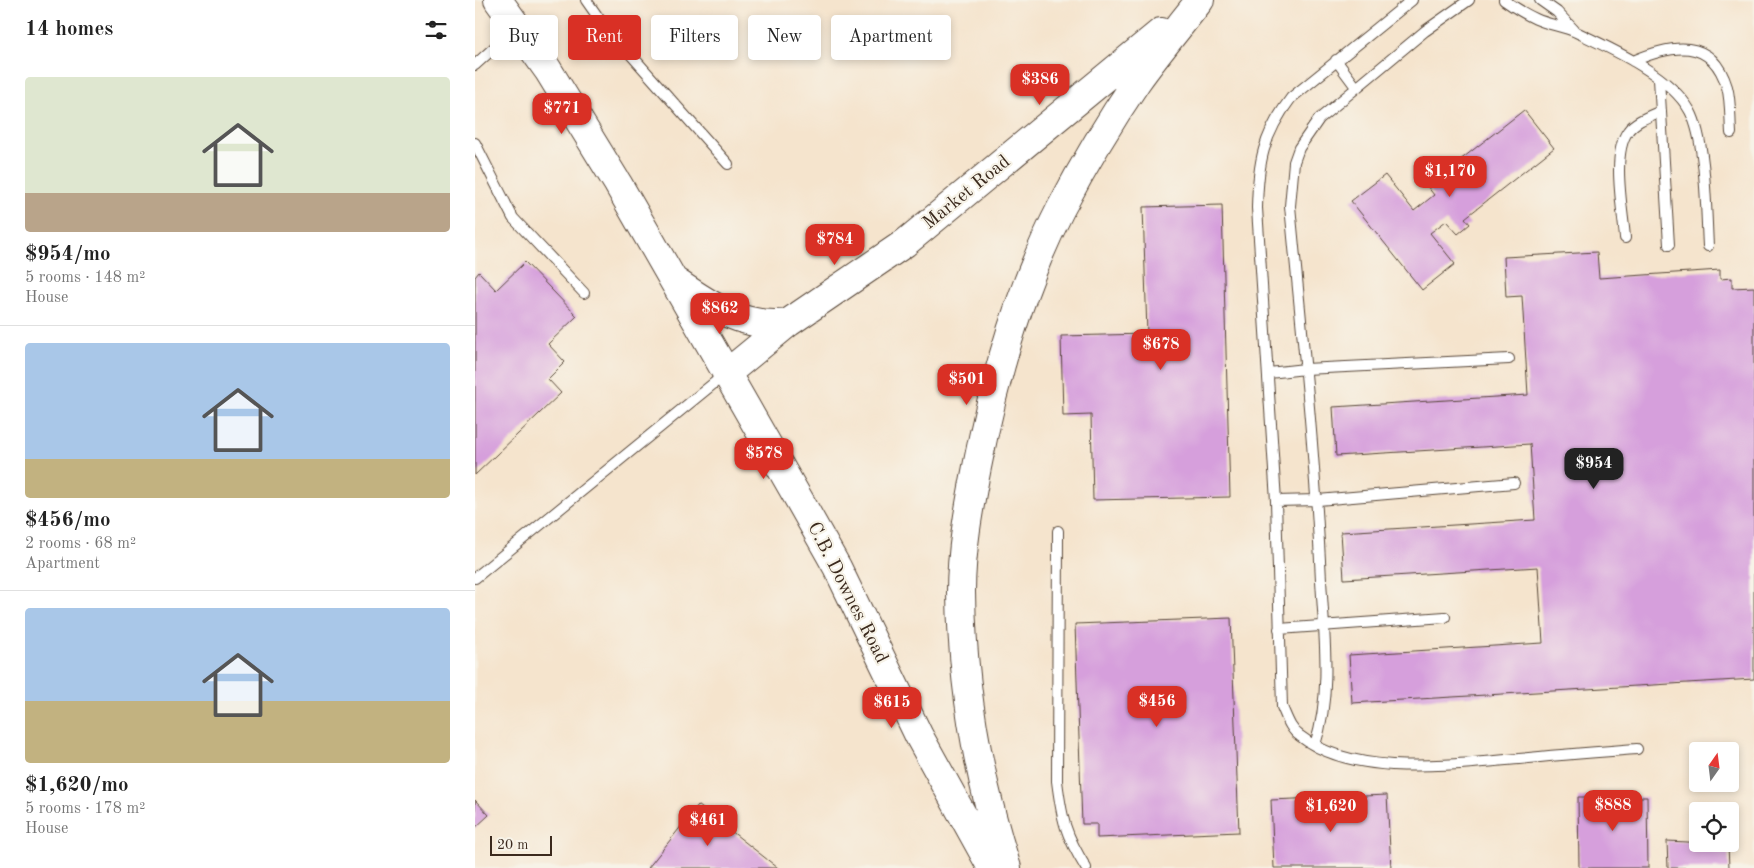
<!DOCTYPE html>
<html lang="en">
<head>
<meta charset="utf-8">
<style>
  :root { --surface:#fff; --page:#f6f6f6; --text:#222; --muted:#767676; --line:#e0e0e0; --accent:#d93025 }
  body { margin:0; font-family:"Old Standard TT",serif; background:var(--page); color:var(--text); height:100vh; display:flex; flex-direction:column; font-size:19px; white-space:nowrap }
  * { box-sizing:border-box; margin:0 }
  p { font-size:16px; color:var(--muted) }
  .icon { flex:none; width:28px; height:28px; fill:none; stroke:currentColor; stroke-width:2; stroke-linecap:round; stroke-linejoin:round }
  .map { position:relative; flex:1; overflow:hidden }
  .side { display:flex; flex-direction:column; background:var(--surface); width:475px }
  .side>* { flex:none }
  .top-card { position:absolute; left:15px; top:15px; width:475px; height:45px; display:flex; gap:10px }
  .needle { width:32px; rotate:14deg }
  .tools { position:absolute; left:1214px; top:742px; display:grid; gap:10px }
  .tools a { display:grid; place-items:center; width:50px; height:50px; border-radius:5px; background:var(--surface); box-shadow:0 2px 8px #0003; font-size:25px }
  .scale { position:absolute; left:15px; bottom:12px; width:62px; box-sizing:border-box; padding-left:5px; border:2px solid #3b2a1e; border-top:0; font-size:14px; line-height:18px; white-space:nowrap; color:#3b2a1e; -webkit-text-stroke:4px #f7f3e8; paint-order:stroke }
  .price { position:absolute; translate:-50% -42px; padding:0 11px; border-radius:10px; background:var(--accent); color:#fff; font-size:16px; line-height:32px; filter:drop-shadow(0 1px 2px #0008) }
  .price::after { content:''; position:absolute; left:50%; top:30px; width:15px; height:11px; margin-left:-8px; background:inherit; clip-path:polygon(0 0,100% 0,50% 100%) }
  .price.current { background:#222; color:#fff }
  ul { padding:0; list-style:none }
  li { display:grid; align-content:center; gap:10px; height:265px; padding:0 25px }
  li+li { border-top:1px solid var(--line) }
  li span { display:grid; place-items:center; height:155px; border-radius:5px; color:#555 }
  li>.icon { margin-inline-start:auto }
  span .icon { width:90px; height:90px; fill:#fffc; stroke-width:1 }
  li b { font-size:21px }
  h2 { display:flex; justify-content:space-between; align-items:center; height:60px; padding:0 25px; font-size:21px }
  .chip { padding:0 18px; border-radius:5px; background:var(--surface); box-shadow:0 2px 8px #0003; font-size:18px; line-height:45px }
  .chip.current { background:var(--accent); color:#fff }
  main { display:flex; flex:1; min-height:0 }
  .map>svg:first-child { display:block }
</style>
</head>
<body>
<main>
<section class="side">
<h2>14 homes<svg class="icon" aria-label="filters" viewBox="0 0 24 24"><path d="M4 7h16M4 17h16"/><circle cx="9" cy="7" r="2"/><circle cx="15" cy="17" r="2"/></svg></h2>
<ul>
<li><span style="background:linear-gradient(#dfe7d0 75%,#b9a48a 0)"><svg class="icon" aria-label="home" viewBox="0 0 24 24"><path d="M3 11l9-7 9 7M6 9v11h12V9"/></svg></span><div><b>$954/mo</b><p>5 rooms · 148 m²</p><p>House</p></div></li>
<li><span style="background:linear-gradient(#a9c7e8 75%,#c2b280 0)"><svg class="icon" aria-label="home" viewBox="0 0 24 24"><path d="M3 11l9-7 9 7M6 9v11h12V9"/></svg></span><div><b>$456/mo</b><p>2 rooms · 68 m²</p><p>Apartment</p></div></li>
<li><span style="background:linear-gradient(#a9c7e8 60%,#c2b280 0)"><svg class="icon" aria-label="home" viewBox="0 0 24 24"><path d="M3 11l9-7 9 7M6 9v11h12V9"/></svg></span><div><b>$1,620/mo</b><p>5 rooms · 178 m²</p><p>House</p></div></li>
</ul>
</section>
<div class="map">
<svg width="1279" height="868" viewBox="0 0 1279 868">
  <rect width="100%" height="100%" fill="#f7f3e8"/>
  <filter id="ink" filterUnits="userSpaceOnUse"><feTurbulence type="fractalNoise" baseFrequency=".02" numOctaves="2"/><feDisplacementMap in="SourceGraphic" scale="10" xChannelSelector="R" yChannelSelector="G"/><feConvolveMatrix kernelMatrix="1 2 1 2 8 2 1 2 1" color-interpolation-filters="sRGB"/></filter>
  <filter id="wash" filterUnits="userSpaceOnUse"><feTurbulence type="fractalNoise" baseFrequency=".0096" numOctaves="4" result="noise"/><feDisplacementMap in="SourceGraphic" scale="20" xChannelSelector="R" yChannelSelector="G"/><feGaussianBlur stdDeviation="1.12" result="paint"/><feColorMatrix in="noise" values="0 0 0 0 0 0 0 0 0 0 0 0 0 0 0 0 0 1.4 0 .05"/><feComposite in="paint" operator="in"/></filter>
  <g filter="url(#wash)">
    <rect width="100%" height="100%" fill="#f5e4cd"/>
    <g id="blocks">
      <path fill="#d69fdc" d="M1049 110 1079 148 990 218 995 224 983 234 971 221 955 233 980 264 947 290 876 201 910 175 939 211 959 195 952 186Z
        M747 205 755 497 618 500 616 415 588 416 586 336 672 334 668 207Z
        M1122 252 1124 278 1245 270V279L1257 278V288L1279 287V679L877 703 874 655 1068 643 1063 567 869 579 866 532 1060 520 1055 444 861 456 858 407 1053 395 1047 296 1031 297 1029 257Z
        M50 262 102 316 73 344 90 362 73 379 86 393 0 475V277L4 272 21 290Z
        M756 618 764 832 622 838V824H607L600 624Z
        M912 795 916 868H799L796 800Z
        M1103 797H1172L1173 868H1104Z
        M0 800 14 815 0 828Z
        M223 805 303 868H173Z
        M1192 841 1253 844 1254 868H1193Z"/>
    </g>
  </g>
  <g filter="url(#ink)">
    <use href="#blocks" fill-opacity="0" stroke="#574638" stroke-width="1"/>
    <g fill="none" stroke-linecap="round" stroke-linejoin="round">
      <g stroke="#574638" stroke-width="12">
        <path id="lane" d="M111 0 125 20 253 164
          M937 0 816 98C788 135 783 162 782 208L801 501 807 707C812 718 815 729 825 736 880 779 979 764 1044 759 1083 755 1123 752 1162 749
          M1029 0C1039 7 1050 14 1061 19 1074 25 1089 26 1101 32 1137 49 1195 75 1215 111 1231 140 1231 211 1233 246
          M1065 0 1082 12 1099 30
          M861 60 881 87
          M1158 61C1196 45 1237 36 1252 87 1256 101 1255 119 1256 133
          M0 65 42 27
          M1184 79 1194 245
          M0 143 38 218 109 293
          M1150 238C1148 210 1136 154 1153 131 1160 121 1175 116 1186 111
          M794 373 830 369 1034 359
          M801 501 843 500 1039 483
          M583 531 582 781C587 820 590 834 611 868
          M0 578 249 375
          M804 629 970 617
          M840 745C857 693 849 634 846 580 840 455 827 331 815 206L819 162 824 148 844 119 950 31 994 0"/>
      </g>
      <g stroke="#574638" stroke-width="30">
        <path id="secondary" d="M23 0 73 70 143 184 326 503 362 567 444 736 517 868
          M201 282C236 306 269 329 313 323
          M251 374 313 323 430 243 686 32
          M532 868C504 780 487 685 486 592 486 551 494 507 502 467 519 379 544 290 585 210 608 166 634 122 662 81 682 53 704 27 725 0"/>
      </g>
      <use href="#lane" stroke="#fff" stroke-width="10"/>
      <use href="#secondary" stroke="#fff" stroke-width="28"/>
    </g>
  </g>
  <g text-anchor="middle" dominant-baseline="central" stroke-width="4.5" stroke-linejoin="round" paint-order="stroke">
    <g font-size="19" fill="#3b2a1e" stroke="#f7f3e8">
      <text transform="translate(492 193) rotate(-39)">Market Road</text>
      <text transform="translate(372 593) rotate(63)">C.B. Downes Road</text>
    </g>
  </g>
</svg>
<div class="tools">
<a><svg class="needle" viewBox="-14 -14 28 28"><path d="M0-13l5 13h-10z" fill="#e53935"/><path d="M0 13l5-13h-10z" fill="#767676"/></svg></a>
<a><svg class="icon" aria-label="locate" viewBox="0 0 24 24"><circle cx="12" cy="12" r="6"/><path d="M12 2v4M12 18v4M2 12h4M18 12h4"/></svg></a>
</div>
<div class="scale">20 m</div>
<b class="price" style="left:565px;top:106px">$386</b>
<b class="price" style="left:87px;top:135px">$771</b>
<b class="price" style="left:975px;top:198px">$1,170</b>
<b class="price" style="left:360px;top:266px">$784</b>
<b class="price" style="left:245px;top:335px">$862</b>
<b class="price" style="left:686px;top:371px">$678</b>
<b class="price" style="left:492px;top:406px">$501</b>
<b class="price" style="left:289px;top:480px">$578</b>
<b class="price current" style="left:1119px;top:490px">$954</b>
<b class="price" style="left:682px;top:728px">$456</b>
<b class="price" style="left:417px;top:729px">$615</b>
<b class="price" style="left:1138px;top:832px">$888</b>
<b class="price" style="left:856px;top:833px">$1,620</b>
<b class="price" style="left:233px;top:847px">$461</b>
<div class="top-card">
<a class="chip">Buy</a>
<a class="chip current">Rent</a>
<a class="chip">Filters</a>
<a class="chip">New</a>
<a class="chip">Apartment</a>
</div>
</div>
</main>
</body>
</html>
